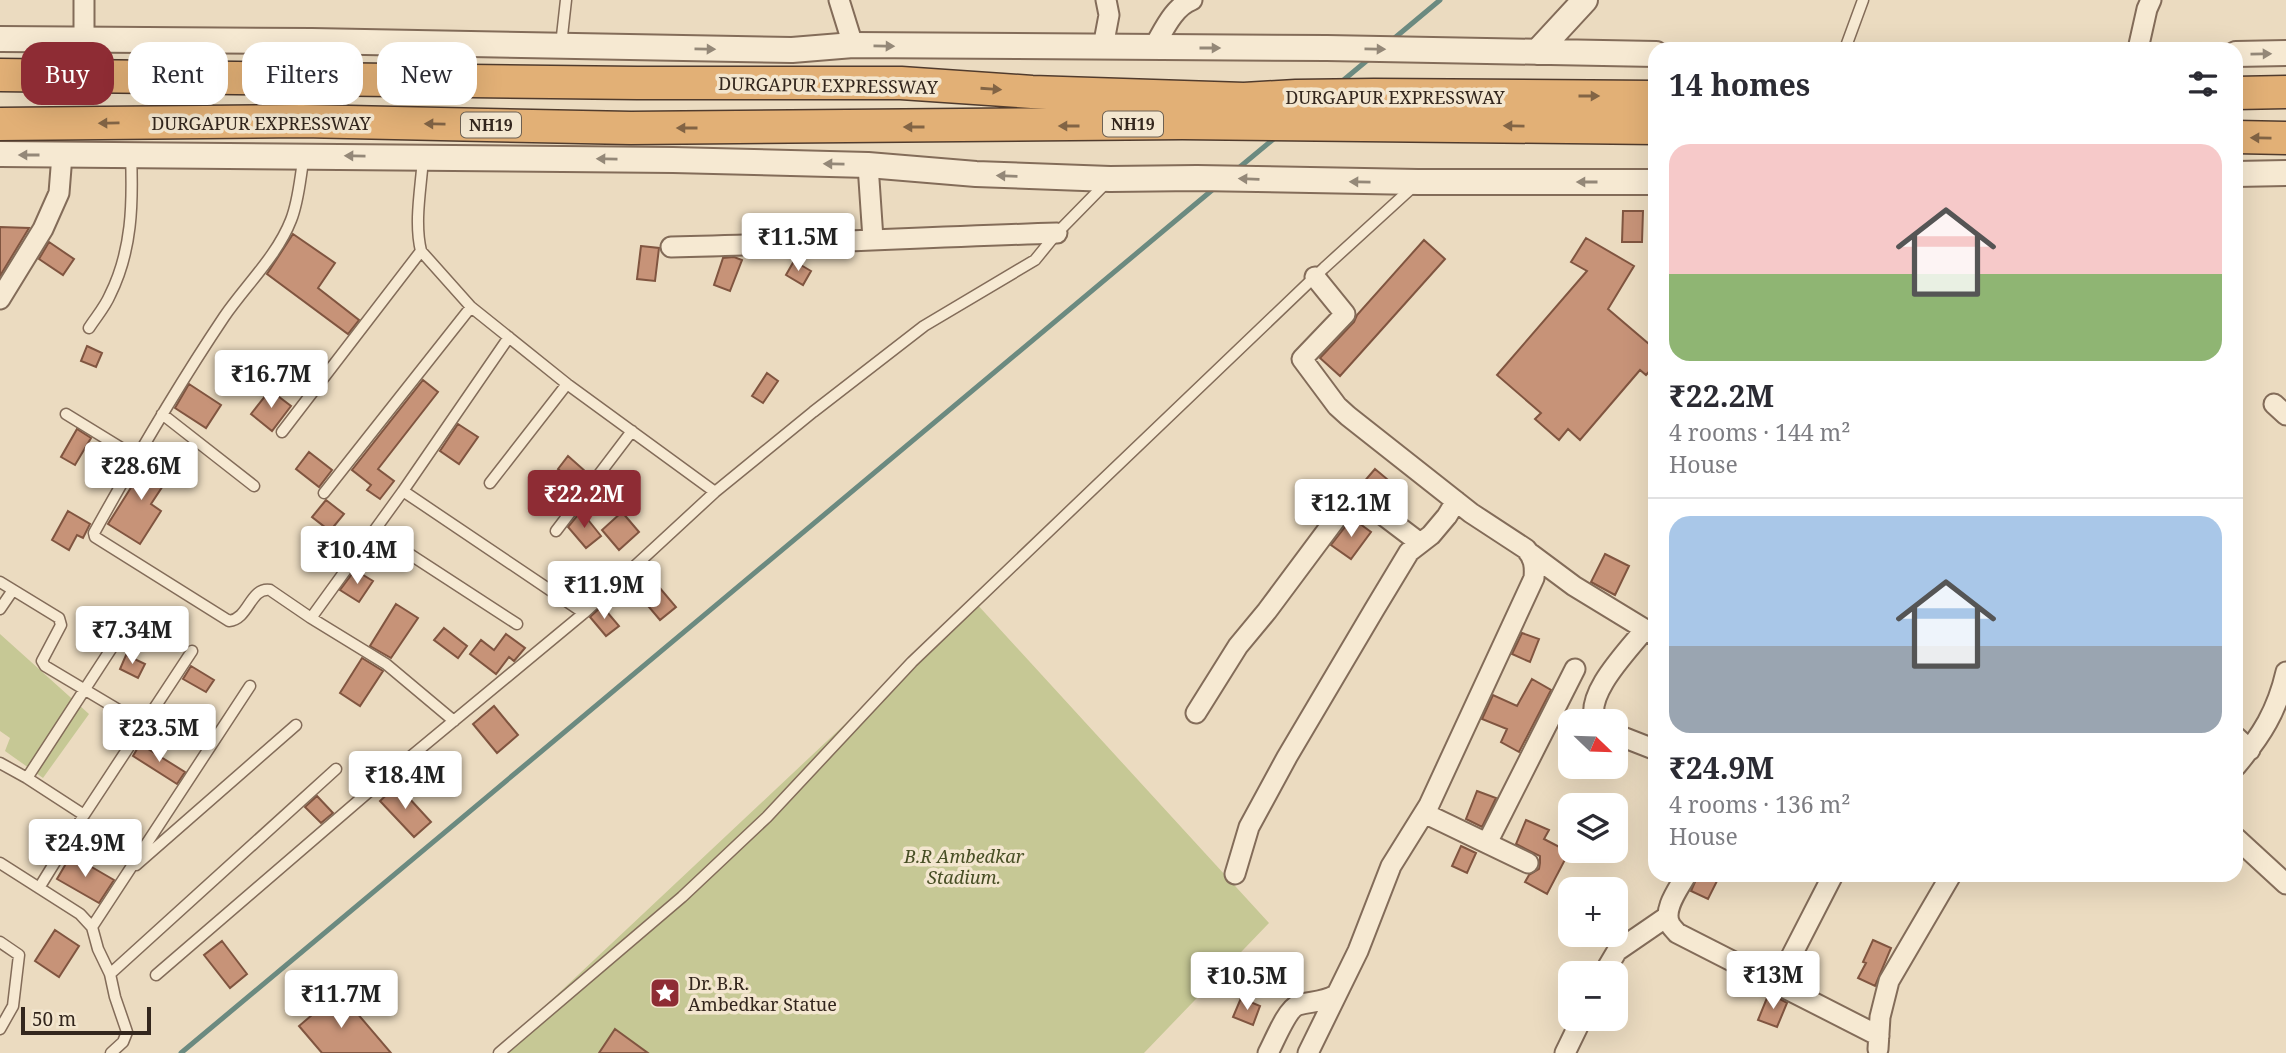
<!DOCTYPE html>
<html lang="en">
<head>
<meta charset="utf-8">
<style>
  :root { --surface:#fff; --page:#f2f2f3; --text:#2b2b33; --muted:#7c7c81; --line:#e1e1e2; --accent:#8e2c34 }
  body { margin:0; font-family:"Noto Serif",serif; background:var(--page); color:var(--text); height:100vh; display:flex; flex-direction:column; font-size:26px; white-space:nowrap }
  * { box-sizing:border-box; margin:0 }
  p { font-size:23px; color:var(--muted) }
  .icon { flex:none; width:38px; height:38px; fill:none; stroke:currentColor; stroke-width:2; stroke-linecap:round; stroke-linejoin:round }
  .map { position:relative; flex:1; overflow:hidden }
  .details { position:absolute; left:1648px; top:42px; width:595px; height:840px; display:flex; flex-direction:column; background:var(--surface); border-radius:21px; box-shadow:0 7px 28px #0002 }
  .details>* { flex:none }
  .hud { position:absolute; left:21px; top:42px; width:665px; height:63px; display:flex; gap:14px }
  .needle { width:46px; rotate:113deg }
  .buttons { position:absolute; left:1558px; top:709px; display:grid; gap:14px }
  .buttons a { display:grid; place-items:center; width:70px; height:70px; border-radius:14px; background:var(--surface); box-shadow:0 7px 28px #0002; font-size:35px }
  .scale { position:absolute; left:21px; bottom:18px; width:130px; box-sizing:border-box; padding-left:7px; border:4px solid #33261d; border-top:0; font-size:19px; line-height:24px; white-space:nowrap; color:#33261d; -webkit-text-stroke:5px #f3e6cf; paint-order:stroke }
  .price { position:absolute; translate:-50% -60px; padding:0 16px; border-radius:7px; background:#fff; color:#222; font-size:23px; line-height:46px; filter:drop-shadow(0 2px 4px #0008) }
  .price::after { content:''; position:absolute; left:50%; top:42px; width:21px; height:16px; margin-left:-10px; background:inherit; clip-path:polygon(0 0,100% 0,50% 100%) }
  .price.selected { background:var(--accent); color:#fff }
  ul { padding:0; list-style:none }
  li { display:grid; align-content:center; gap:14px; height:371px; padding:0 21px }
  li+li { border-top:2px solid var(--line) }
  li span { display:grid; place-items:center; height:217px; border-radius:21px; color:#555 }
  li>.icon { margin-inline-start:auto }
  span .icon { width:126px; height:126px; fill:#fffc; stroke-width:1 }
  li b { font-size:30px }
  h2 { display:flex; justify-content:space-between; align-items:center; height:84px; padding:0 21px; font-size:30px }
  .tag { padding:0 24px; border-radius:21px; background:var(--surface); box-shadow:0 7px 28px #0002; font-size:24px; line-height:63px }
  .tag.selected { background:var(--accent); color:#fff }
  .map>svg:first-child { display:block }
</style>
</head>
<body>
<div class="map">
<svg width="2286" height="1053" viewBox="0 0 2286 1053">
  <rect width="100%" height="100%" fill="#ebdbc0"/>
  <path fill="#c6c895" d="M975 602 1269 923 1144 1053H495Z
    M0 634 89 714 43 778 5 751 10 738 0 731Z"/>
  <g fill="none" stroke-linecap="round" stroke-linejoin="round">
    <path stroke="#6b8a80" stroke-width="5" d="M1391 41 1440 0
      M1340 83 1370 58
      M1235 171 1276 137
      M181 1053 1217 186"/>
  </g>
  <path fill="#c79378" stroke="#805540" stroke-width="2" d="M1623 211H1643L1642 242H1622Z
    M0 227 29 228 0 276Z
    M293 234 335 263 318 288 359 320 348 334 267 274Z
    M1586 238 1634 266 1608 309 1656 350V364L1646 375 1640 370 1580 440 1568 429 1559 440 1535 419 1541 413 1497 375 1587 271 1571 262Z
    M1424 240 1445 259 1340 376 1320 358 1354 322 1357 315Z
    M49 242 74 259 63 275 39 259Z
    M641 246 659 248 655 281 637 279Z
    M734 257 742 260 730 291 714 285 723 258Z
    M794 261 811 271 803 285 786 275Z
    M87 346 102 353 96 367 81 361Z
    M767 373 778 381 763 403 752 396Z
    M423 380 438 392 378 469 394 481 380 499 367 490 371 485 352 470Z
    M189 384 221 405 206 428 175 408Z
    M270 390 291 406 272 431 251 414Z
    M458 424 478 437 459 464 440 451Z
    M77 429 91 438 75 465 61 457Z
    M309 452 332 470 319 487 296 469Z
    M146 456 172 472 151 504 161 511 140 544 108 524 137 478 135 476Z
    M568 456 585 471 575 483 558 469Z
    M1375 469 1387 479 1375 493 1362 484Z
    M326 500 344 514 330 531 312 517Z
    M68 511 90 524 83 538 77 535 69 550 52 540Z
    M581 511 601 536 586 548 568 527Z
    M622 512 639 532 619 550 602 530Z
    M1352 518 1371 532 1351 559 1331 545Z
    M1605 554 1629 566 1615 595 1591 582Z
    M355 570 373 581 359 602 340 590Z
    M648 574 676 607 660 620 632 587Z
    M396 604 418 618 391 658 370 646Z
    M602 606 619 626 606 636 590 617Z
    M444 628 467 646 458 658 434 640Z
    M1522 633 1539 639 1530 662 1512 654Z
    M506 634 525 648 514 661 509 657 496 674 470 654 481 640 494 650Z
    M126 655 145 664 138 678 120 669Z
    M362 658 383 671 360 706 340 693Z
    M191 666 214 680 206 692 183 679Z
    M1532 679 1551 690 1519 752 1501 742 1507 729 1482 719 1493 695 1517 706Z
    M494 706 518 735 497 753 473 724Z
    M140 744 185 772 177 784 133 756Z
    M397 785 431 822 414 837 380 801Z
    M1477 791 1496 798 1482 827 1466 819Z
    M317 796 333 813 321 823 305 807Z
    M1526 820 1549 830 1544 839 1569 852 1547 894 1525 882 1529 875 1539 869 1540 863V856L1516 844Z
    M1461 846 1476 853 1467 873 1452 866Z
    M71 855 114 880 99 903 57 879Z
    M1698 875H1720L1708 899 1691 891Z
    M55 930 79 946 59 977 35 961Z
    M1873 940 1891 948 1875 986 1858 978 1866 963 1863 962Z
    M222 941 247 974 230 988 204 955Z
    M339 992 391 1053H322L299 1026Z
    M1769 993 1787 1003 1777 1027 1758 1020Z
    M1241 998 1260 1006 1253 1025 1233 1017Z
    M615 1029 648 1053H599Z"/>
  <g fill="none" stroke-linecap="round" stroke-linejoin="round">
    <g stroke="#836c59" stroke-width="13">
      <path id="service" d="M561 45 566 0
        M1845 49 1863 0
        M304 156C300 177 299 200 291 220 277 256 246 285 224 317 177 387 135 459 94 533L95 537 229 621C249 619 250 587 270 590L311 618 386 664 454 721
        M423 158C421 188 414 222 421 251L471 307 567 384 715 492
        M89 328C96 317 105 307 110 295 132 251 133 204 131 155
        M66 414 136 457
        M162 414 254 486
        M282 432 421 251
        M490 483 567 384
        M403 491 584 613
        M324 493 471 307
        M374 531 517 624
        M556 531 632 431
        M0 582 59 618 61 625 42 661 45 666 144 725
        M0 609 13 590
        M311 618 403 491 509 337
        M0 763 27 778 124 629
        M27 778 84 815
        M0 863 80 914 92 927 98 949 110 974 115 997 127 1032 123 1042 111 1053
        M136 865 296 725
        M39 888 84 815 192 651
        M92 927 250 686
        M0 942 19 955 13 1006 0 1029
        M110 974 336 769
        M156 975 386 777 584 613 715 492 813 412 924 326 1035 260 1057 233 1107 182
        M499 1053 682 897 767 817 912 662 1324 268 1415 185"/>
    </g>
    <g stroke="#836c59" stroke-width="23">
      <path id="minor" d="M84 0V40
        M839 0 853 45
        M1103 47 1109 15 1106 0
        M1153 48C1163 32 1173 7 1192 0
        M2138 49 2147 9 2151 0
        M868 165 873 239
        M671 247C799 244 928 237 1057 233
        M0 299 43 229 59 193 62 155
        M2274 404 2286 415
        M1531 554 1574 586 1656 636
        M1196 713 1238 646 1267 611 1346 505 1352 499H1362L1420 543
        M1595 721C1585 693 1628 651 1645 629
        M1615 734 1656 750
        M2236 737 2250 750
        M2236 766C2262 735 2277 711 2286 672
        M1424 813 1528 863
        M2236 838 2286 884
        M1487 843 1575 669
        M1235 874 1249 827 1287 757 1374 610 1409 552 1431 535 1447 516 1456 501
        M1686 875C1680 887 1662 909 1670 924 1671 927 1675 930 1677 933L1879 1036
        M1604 973 1617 951 1668 916
        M1777 984 1833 875
        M1878 1049 1880 1017 1889 981 1951 875
        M1268 1053C1274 1042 1287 1009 1298 1005 1312 1001 1321 1003 1336 995
        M1308 1053 1358 951 1391 866 1429 805 1534 578C1535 566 1534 558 1526 549L1471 513 1348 416 1337 406 1302 359 1345 314 1315 277
        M1565 1053 1582 1018"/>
    </g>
    <g stroke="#836c59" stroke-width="28">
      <path id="tertiary" d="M0 39 312 41 792 50 853 45 1327 48 1656 54
        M1537 52 1585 0
        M2236 54 2286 53
        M0 154 673 160 868 165 976 174 1110 179 1197 178 1418 182H1656
        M2236 174 2286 173"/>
    </g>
    <g stroke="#503b2d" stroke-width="35">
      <path id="trunk" d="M0 75 637 83H901L1032 92 1244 99 1296 96 1374 95 1656 97
        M2236 93 2286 92
        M0 124 302 121 631 128 1182 123 1656 128
        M2236 137 2286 138"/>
    </g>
    <use href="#service" stroke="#f6e9d2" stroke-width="10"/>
    <use href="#minor" stroke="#f6e9d2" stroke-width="19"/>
    <use href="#tertiary" stroke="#f6e9d2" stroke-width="24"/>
    <use href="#trunk" stroke="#e2b076" stroke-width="32"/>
  </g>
  <defs><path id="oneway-solid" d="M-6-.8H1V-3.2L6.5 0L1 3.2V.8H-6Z" transform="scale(1.75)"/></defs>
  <g fill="#948878">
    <use href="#oneway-solid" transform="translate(884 46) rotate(1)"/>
    <use href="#oneway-solid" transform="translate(1210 48)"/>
    <use href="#oneway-solid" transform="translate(705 49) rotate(1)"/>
    <use href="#oneway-solid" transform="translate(1375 49) rotate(1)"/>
    <use href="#oneway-solid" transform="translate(2261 54) rotate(-1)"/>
    <use href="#oneway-solid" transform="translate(29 155) rotate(-180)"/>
    <use href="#oneway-solid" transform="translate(355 156) rotate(-179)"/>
    <use href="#oneway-solid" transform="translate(607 159) rotate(-179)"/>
    <use href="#oneway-solid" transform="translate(834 164) rotate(-179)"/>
    <use href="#oneway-solid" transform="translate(1007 176) rotate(-178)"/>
    <use href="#oneway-solid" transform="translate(1249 179) rotate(-178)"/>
    <use href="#oneway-solid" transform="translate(1360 182) rotate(-179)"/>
    <use href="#oneway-solid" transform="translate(1587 182) rotate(180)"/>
  </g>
  <g fill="#826445">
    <use href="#oneway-solid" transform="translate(991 89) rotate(4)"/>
    <use href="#oneway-solid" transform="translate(1589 96)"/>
    <use href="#oneway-solid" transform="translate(109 123) rotate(179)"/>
    <use href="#oneway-solid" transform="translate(435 124) rotate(-179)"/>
    <use href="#oneway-solid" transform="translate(1069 126) rotate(180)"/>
    <use href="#oneway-solid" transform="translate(1514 126) rotate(-179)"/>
    <use href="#oneway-solid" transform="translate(914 127) rotate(180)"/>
    <use href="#oneway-solid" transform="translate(687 128) rotate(180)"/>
    <use href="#oneway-solid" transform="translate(2261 138) rotate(-179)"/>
  </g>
  <defs>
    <g id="sight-square" transform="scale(1.575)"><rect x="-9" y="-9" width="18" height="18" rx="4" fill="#8e2c34" stroke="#f3e6cf"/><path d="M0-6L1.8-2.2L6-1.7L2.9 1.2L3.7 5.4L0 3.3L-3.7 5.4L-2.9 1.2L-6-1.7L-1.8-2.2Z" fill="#fff"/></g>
  </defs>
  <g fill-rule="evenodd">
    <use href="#sight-square" x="665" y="993"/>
  </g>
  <g text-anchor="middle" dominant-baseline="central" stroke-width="7" stroke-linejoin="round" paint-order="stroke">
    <g fill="#f3e6cf" stroke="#6d6052" stroke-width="2">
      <rect x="1103" y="111.5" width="60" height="25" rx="5"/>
      <rect x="461" y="112.5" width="60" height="25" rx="5"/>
    </g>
    <g font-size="16" font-weight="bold" fill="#33261d">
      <text x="1133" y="124">NH19</text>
      <text x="491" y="125">NH19</text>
    </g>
    <g font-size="18" fill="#33261d" stroke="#f3e6cf">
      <text transform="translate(828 85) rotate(1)">DURGAPUR EXPRESSWAY</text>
      <text x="1395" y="97">DURGAPUR EXPRESSWAY</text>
      <text x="261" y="123">DURGAPUR EXPRESSWAY</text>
    </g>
    <g font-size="18" font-style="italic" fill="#474e24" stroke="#f3e6cf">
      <text x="964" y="856">B.R Ambedkar<tspan x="964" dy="21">Stadium.</tspan></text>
    </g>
    <g font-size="18" fill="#33261d" stroke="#f3e6cf" text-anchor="start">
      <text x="688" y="983">Dr. B.R.<tspan x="688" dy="21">Ambedkar Statue</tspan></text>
    </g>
  </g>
</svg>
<div class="buttons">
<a><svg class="needle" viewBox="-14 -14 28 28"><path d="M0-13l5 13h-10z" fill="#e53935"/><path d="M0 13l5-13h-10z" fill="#7c7c81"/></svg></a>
<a><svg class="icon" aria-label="layers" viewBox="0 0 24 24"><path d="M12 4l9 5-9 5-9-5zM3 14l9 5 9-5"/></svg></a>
<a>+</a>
<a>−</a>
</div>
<div class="scale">50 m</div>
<b class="price" style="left:798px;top:273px">₹11.5M</b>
<b class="price" style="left:271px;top:410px">₹16.7M</b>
<b class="price" style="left:141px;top:502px">₹28.6M</b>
<b class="price selected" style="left:584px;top:530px">₹22.2M</b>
<b class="price" style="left:1351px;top:539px">₹12.1M</b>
<b class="price" style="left:357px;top:586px">₹10.4M</b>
<b class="price" style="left:604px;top:621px">₹11.9M</b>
<b class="price" style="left:132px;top:666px">₹7.34M</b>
<b class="price" style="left:159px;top:764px">₹23.5M</b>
<b class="price" style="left:405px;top:811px">₹18.4M</b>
<b class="price" style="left:85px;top:879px">₹24.9M</b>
<b class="price" style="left:1773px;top:1011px">₹13M</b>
<b class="price" style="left:1247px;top:1012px">₹10.5M</b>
<b class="price" style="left:341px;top:1030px">₹11.7M</b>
<div class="hud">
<a class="tag selected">Buy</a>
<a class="tag">Rent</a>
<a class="tag">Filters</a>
<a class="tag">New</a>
</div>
<section class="details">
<h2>14 homes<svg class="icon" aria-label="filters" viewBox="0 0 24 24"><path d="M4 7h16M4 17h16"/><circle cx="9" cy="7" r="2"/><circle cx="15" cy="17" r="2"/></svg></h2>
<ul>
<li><span style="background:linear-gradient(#f6c9c9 60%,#8fb573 0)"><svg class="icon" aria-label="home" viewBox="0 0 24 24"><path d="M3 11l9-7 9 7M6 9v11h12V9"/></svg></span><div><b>₹22.2M</b><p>4 rooms · 144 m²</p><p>House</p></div></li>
<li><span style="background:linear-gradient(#a9c7e8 60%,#9aa5b1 0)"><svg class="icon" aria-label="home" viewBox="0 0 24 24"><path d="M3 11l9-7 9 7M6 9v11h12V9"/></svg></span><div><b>₹24.9M</b><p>4 rooms · 136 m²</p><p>House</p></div></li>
</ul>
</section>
</div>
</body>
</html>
